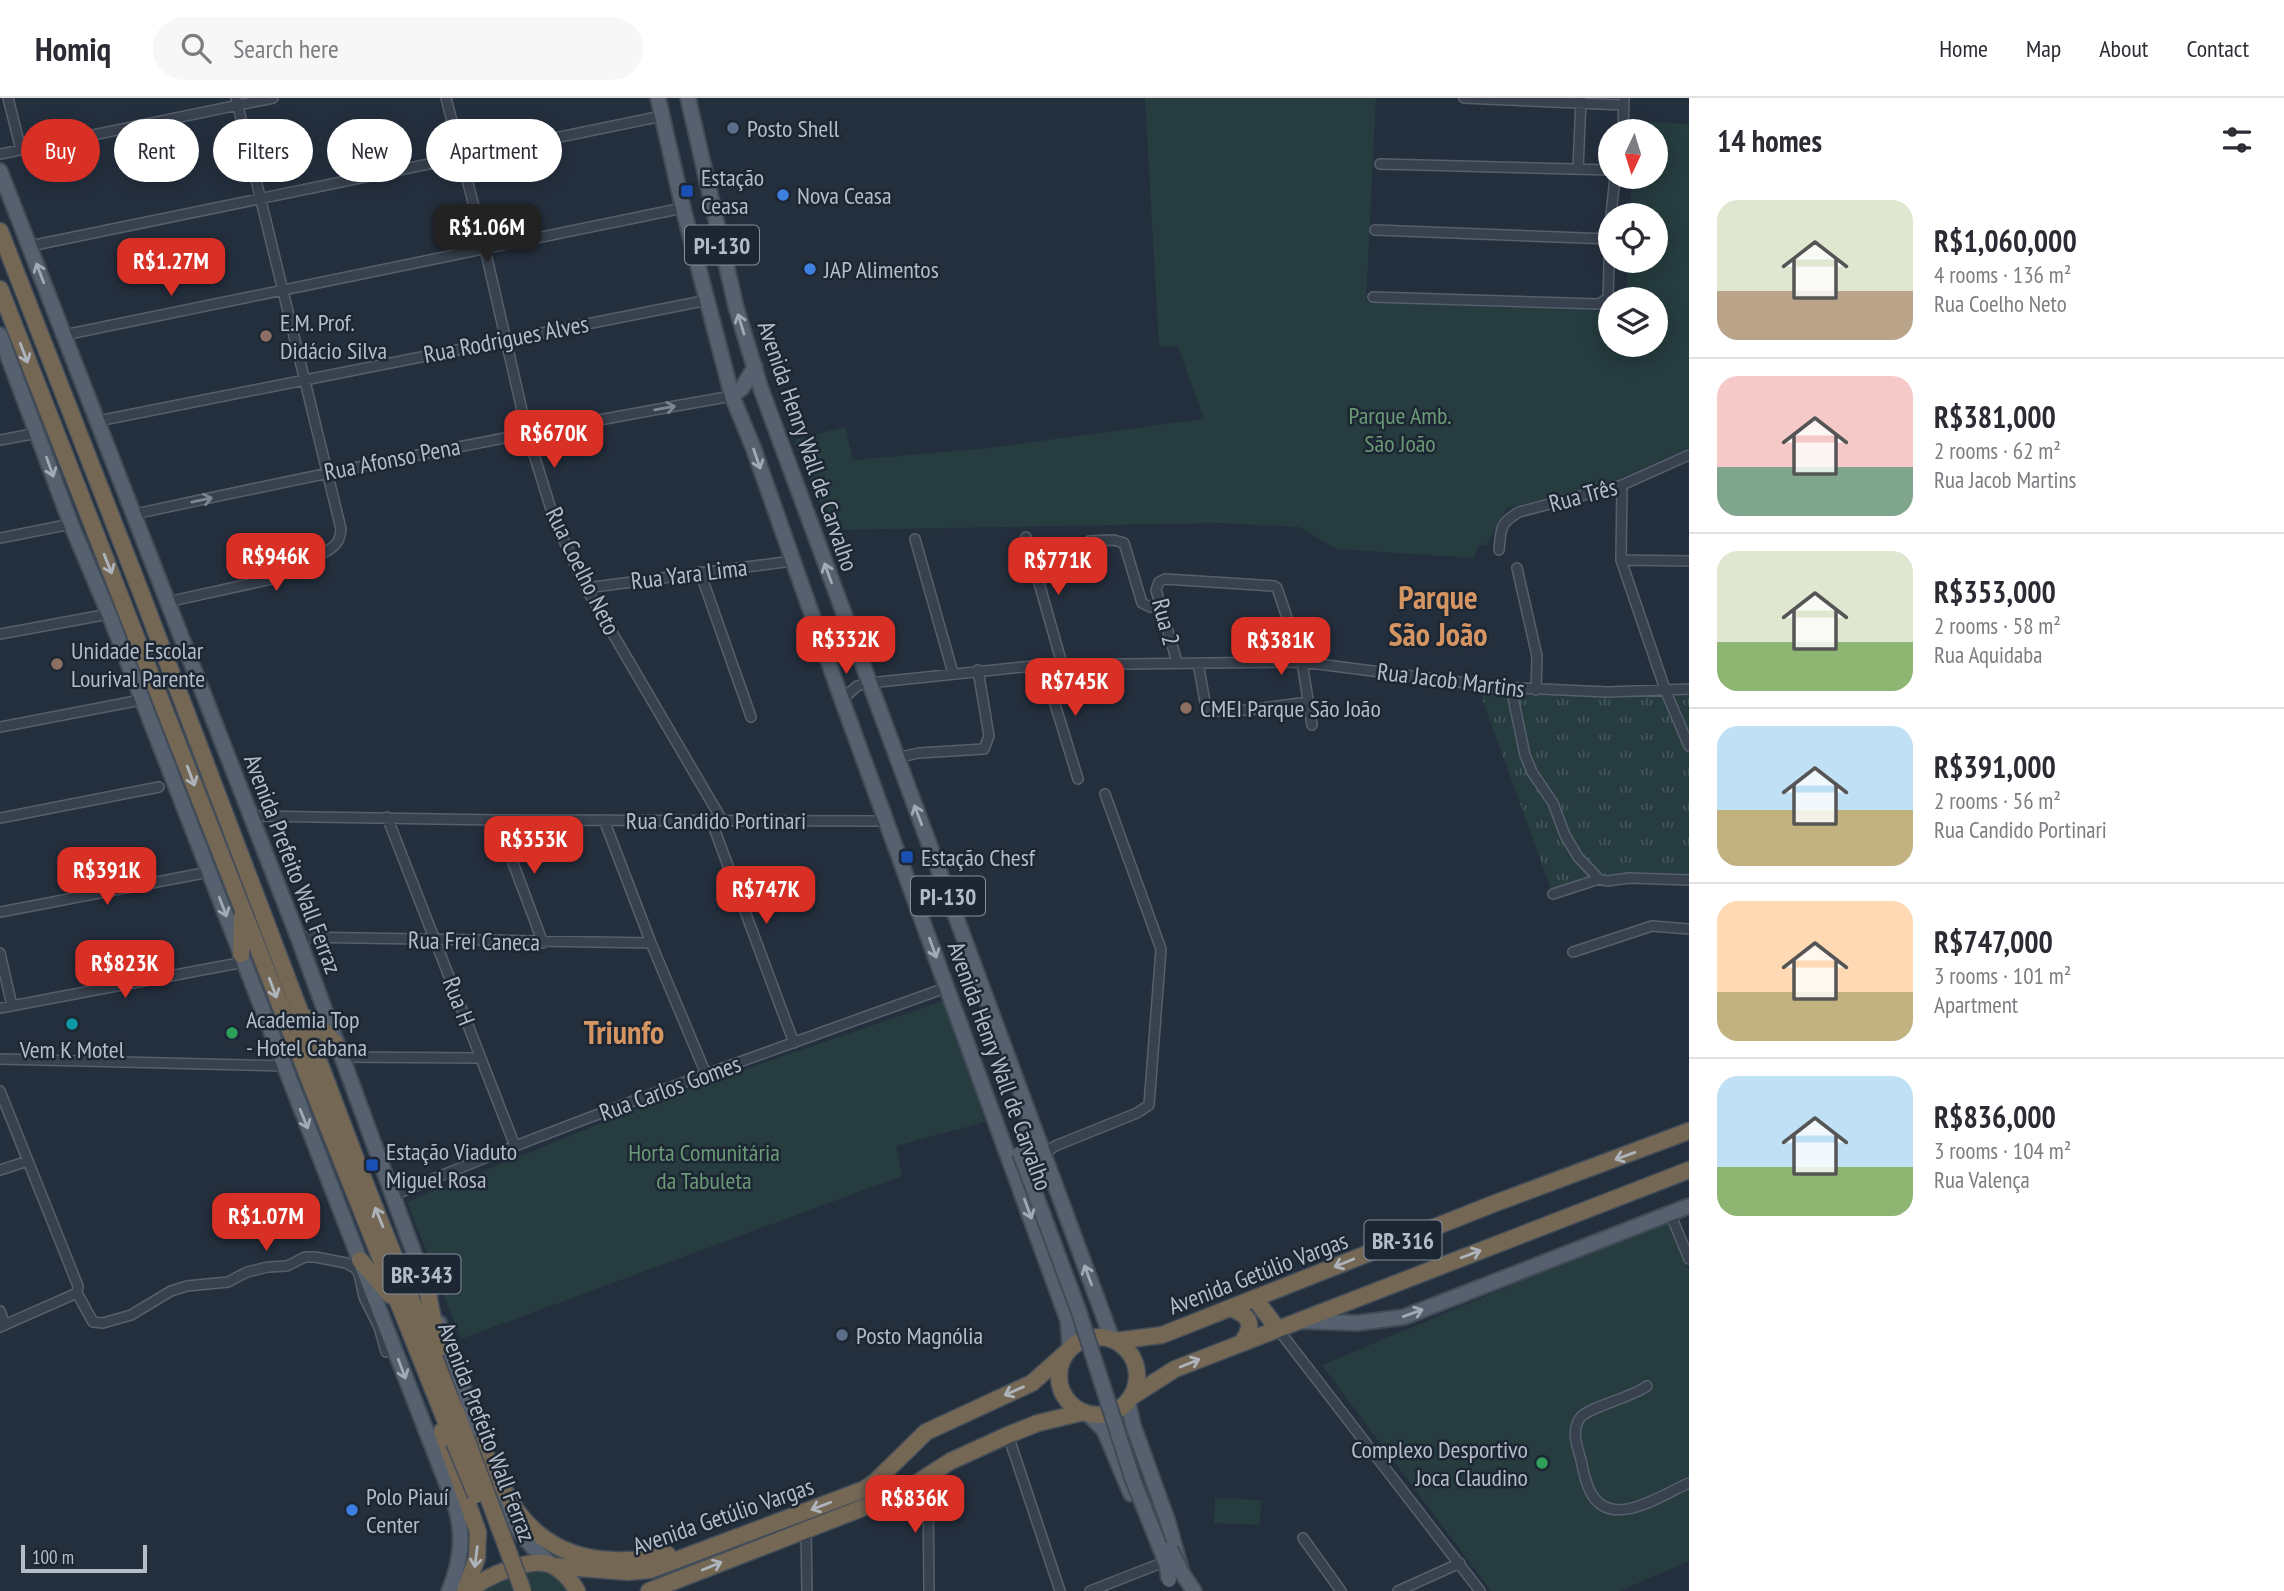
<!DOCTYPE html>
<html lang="en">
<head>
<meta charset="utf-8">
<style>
  :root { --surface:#fff; --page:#f7f7f7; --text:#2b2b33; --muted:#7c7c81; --line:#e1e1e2; --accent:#d93025 }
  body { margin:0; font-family:"PT Sans Narrow",sans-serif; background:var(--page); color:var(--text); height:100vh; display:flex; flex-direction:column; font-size:26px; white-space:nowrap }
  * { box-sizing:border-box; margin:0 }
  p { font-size:23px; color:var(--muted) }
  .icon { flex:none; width:38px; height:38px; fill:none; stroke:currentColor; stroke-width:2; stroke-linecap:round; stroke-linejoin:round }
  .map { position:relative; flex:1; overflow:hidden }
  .details { display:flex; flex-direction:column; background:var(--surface); width:595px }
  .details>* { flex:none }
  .top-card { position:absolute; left:21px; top:21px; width:665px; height:63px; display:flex; gap:14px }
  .needle { width:46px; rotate:184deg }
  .controls { position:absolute; left:1598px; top:21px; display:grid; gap:14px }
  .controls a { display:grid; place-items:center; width:70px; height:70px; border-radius:50%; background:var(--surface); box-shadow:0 4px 18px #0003; font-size:35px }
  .scale { position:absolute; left:21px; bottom:18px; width:126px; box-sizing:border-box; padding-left:7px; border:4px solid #b4bcc9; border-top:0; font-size:19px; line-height:24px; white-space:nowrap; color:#b4bcc9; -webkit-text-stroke:5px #1d2633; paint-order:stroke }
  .price { position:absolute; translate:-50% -60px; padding:0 16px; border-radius:14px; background:var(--accent); color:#fff; font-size:23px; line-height:46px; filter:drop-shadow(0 2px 4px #0008) }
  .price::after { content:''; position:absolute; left:50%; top:42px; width:21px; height:16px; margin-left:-10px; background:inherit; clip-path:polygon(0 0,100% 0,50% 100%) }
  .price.on { background:#222; color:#fff }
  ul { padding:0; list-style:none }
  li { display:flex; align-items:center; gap:21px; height:175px; padding:0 28px }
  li+li { border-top:2px solid var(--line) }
  li span { display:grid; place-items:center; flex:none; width:196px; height:140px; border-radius:21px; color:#555 }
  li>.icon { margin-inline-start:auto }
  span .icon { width:84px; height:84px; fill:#fffc; stroke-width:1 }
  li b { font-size:30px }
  h2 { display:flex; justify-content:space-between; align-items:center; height:84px; padding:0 28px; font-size:30px }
  .chip { padding:0 24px; border-radius:32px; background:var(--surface); box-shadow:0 4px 18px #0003; font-size:24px; line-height:63px }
  .chip.on { background:var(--accent); color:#fff }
  header { display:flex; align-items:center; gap:42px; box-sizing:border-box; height:98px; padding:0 35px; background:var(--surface); border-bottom:2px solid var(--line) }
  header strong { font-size:33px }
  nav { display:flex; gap:38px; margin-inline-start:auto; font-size:24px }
  .search { width:490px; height:63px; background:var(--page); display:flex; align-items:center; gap:18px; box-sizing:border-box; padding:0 24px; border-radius:38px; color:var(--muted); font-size:26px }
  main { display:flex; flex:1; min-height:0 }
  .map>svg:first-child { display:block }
</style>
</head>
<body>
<header>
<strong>Homiq</strong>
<div class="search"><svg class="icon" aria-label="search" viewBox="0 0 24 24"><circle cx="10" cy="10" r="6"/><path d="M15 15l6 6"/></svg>Search here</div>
<nav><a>Home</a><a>Map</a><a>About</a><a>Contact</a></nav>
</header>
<main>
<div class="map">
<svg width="1689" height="1493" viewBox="0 0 1689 1493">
  <defs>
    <pattern id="grass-tufts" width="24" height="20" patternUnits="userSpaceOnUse" patternTransform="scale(1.75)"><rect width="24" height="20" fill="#263c3f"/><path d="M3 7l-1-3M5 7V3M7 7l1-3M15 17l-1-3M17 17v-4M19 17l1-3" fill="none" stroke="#435659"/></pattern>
  </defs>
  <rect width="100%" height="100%" fill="#242f3e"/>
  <path fill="url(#grass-tufts)" d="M1478 589 1689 591V780L1646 776 1552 794Z"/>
  <path fill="#263c3f" d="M1145 0H1376L1366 204 1610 213V247H1656V201H1626L1628 163H1656V117H1630L1632 79H1656V33H1634V23L1689 26V350L1605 387 1507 410 1486 447H1478L1474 460 1336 451 1299 429 1219 425 831 432 794 342 845 329 853 362 989 350 1204 321 1178 248 1159 249Z
    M946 902 985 1024 896 1048 902 1078 461 1241 407 1104 668 998Z
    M1667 1122 1689 1173V1463L1620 1493H1491L1322 1267Z
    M1215 1400 1261 1402 1260 1427 1214 1425Z
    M534 1473C552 1474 559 1479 570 1493H479L508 1477Z"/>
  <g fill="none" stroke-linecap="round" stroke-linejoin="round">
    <g stroke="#565f6c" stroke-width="12">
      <path id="street" d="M8 0 21 52
        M446 0 485 151 527 334 554 421 586 490 722 722
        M1464 0 1624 7
        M1623 33 1624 0
        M0 56 273 0
        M1380 66 1610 72
        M1578 71 1581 2
        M1611 117 1615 79
        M1375 132 1609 141
        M30 148 662 18
        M1373 199 1599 206 1608 200 1610 134
        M64 237 683 110
        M98 323 708 202
        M0 342 38 335
        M1622 387 1621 462 1666 594 1689 648
        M135 416C334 373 532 333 732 298
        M1026 439 1062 566
        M0 440 71 426
        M915 441 953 575
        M1089 443 1114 442 1124 445 1142 505 1150 509 1161 508
        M1499 452C1501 430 1500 425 1519 414L1622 387 1689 357
        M1621 462 1689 463
        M1517 470 1537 558 1536 592
        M700 474 751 619
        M586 490 792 463
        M167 504 272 481 327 453C337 447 340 442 341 431L236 0
        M0 536 109 516
        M1177 564 1156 492 1159 484 1165 481 1274 488 1277 490 1302 564 1312 627
        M1198 565 1205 604 1212 613 1247 612 1308 604
        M1043 567 1078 681
        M1511 590 1525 657 1532 674 1553 705 1565 737 1578 759 1599 781
        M842 602 857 588 869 585 1043 567 1302 564 1498 589 1608 594 1689 591
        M0 629 141 602
        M896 660 919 655 984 651 989 638 978 572
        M251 718 497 722 887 723
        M387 719 515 1048
        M0 720 159 689
        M497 722 543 845
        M604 722 651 845 706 976
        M711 722 794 945
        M1553 796 1599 781 1607 783 1629 780 1689 782
        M0 814 209 774
        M298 839 651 845
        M1573 854 1652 828 1689 831
        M0 855 12 908
        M0 910 244 864
        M342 959 480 960
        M0 961 284 968
        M0 993 78 1188 77 1195
        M1043 1057 1055 1048 1137 1015 1149 1007 1161 851 1105 696
        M0 1072 28 1063
        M394 1097C576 1021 762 956 948 889
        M1670 1115 1689 1161
        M77 1195 93 1224 103 1225 131 1217 171 1193 187 1188 228 1184 247 1174 268 1169 287 1168 305 1159H315L346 1165 355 1170 359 1176 364 1199 379 1229 386 1254
        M0 1213 5 1227
        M0 1229 77 1195
        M1277 1230 1480 1493
        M1647 1288C1631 1300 1588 1309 1580 1320 1571 1333 1577 1348 1581 1362 1583 1372 1585 1383 1590 1393 1610 1434 1661 1397 1689 1385
        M1008 1337 1060 1493
        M928 1379 929 1493
        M806 1431 807 1493
        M1303 1440 1341 1493
        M1090 1493 1159 1466
        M1398 1493 1460 1465"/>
    </g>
    <g stroke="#414a57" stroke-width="18">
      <path id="primary" d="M658 0 683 110 732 298 753 349 842 602 1068 1223 1070 1251
        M688 0 736 209 761 291 1112 1241
        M0 73 298 839 430 1199
        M0 237 71 426 109 516 455 1407C465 1437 461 1465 449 1493
        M732 298 742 290 755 269
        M1027 1026V1053
        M1298 1223 1357 1225 1404 1219 1689 1108
        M439 1225C449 1252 461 1279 469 1307 490 1374 494 1419 552 1467
        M1128 1304 1133 1327 1168 1424 1182 1475 1194 1493
        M1088 1316 1104 1332 1131 1396"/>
    </g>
    <g stroke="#434c59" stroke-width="19">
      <path id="highway" d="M0 133 140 492 362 1077 466 1340
        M0 191 320 1009 454 1344
        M241 856 242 819
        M300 917 316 925 337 947
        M360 1162 390 1197
        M427 1191 439 1250
        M1255 1201 1277 1230
        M1230 1210C1249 1217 1255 1225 1243 1243
        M1059 1278a39 39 0 1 1 78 0a39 39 0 1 1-78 0Z
        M1115 1243 1162 1237 1493 1106 1689 1033
        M1131 1299 1175 1271 1689 1072
        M442 1333 478 1434 477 1460 465 1493
        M481 1347C492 1369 503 1393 517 1413 555 1465 611 1468 668 1457
        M554 1468 628 1474 650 1472 865 1391 876 1383 926 1334 1032 1285 1068 1253
        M469 1493C486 1478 534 1456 555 1469 565 1475 572 1484 577 1493
        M649 1493 901 1395 951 1363 1008 1337 1038 1325 1084 1314"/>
    </g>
    <use href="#street" stroke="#38414e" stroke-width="9"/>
    <use href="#primary" stroke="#56606e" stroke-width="14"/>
    <use href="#highway" stroke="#746855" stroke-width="16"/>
    <g stroke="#414a57" stroke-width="18" stroke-linecap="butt">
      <path id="primary-bridge" d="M1020 1055 1078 1211 1133 1382 1167 1467 1169 1482
        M1170 1451 1182 1475"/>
    </g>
    <g stroke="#434c59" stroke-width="19" stroke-linecap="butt">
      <path id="highway-bridge" d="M466 1340 523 1493
        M454 1344 476 1397"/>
    </g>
    <use href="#primary-bridge" stroke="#56606e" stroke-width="14"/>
    <use href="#highway-bridge" stroke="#746855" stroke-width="16"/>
  </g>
  <defs><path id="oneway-shaft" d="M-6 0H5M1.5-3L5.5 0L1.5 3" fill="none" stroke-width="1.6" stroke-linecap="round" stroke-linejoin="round" transform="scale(1.75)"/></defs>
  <g stroke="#a1aab7">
    <use href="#oneway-shaft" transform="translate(40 175) rotate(-111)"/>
    <use href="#oneway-shaft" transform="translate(741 226) rotate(-107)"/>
    <use href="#oneway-shaft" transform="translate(757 361) rotate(71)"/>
    <use href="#oneway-shaft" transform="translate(50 369) rotate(70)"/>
    <use href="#oneway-shaft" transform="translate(828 475) rotate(-110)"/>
    <use href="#oneway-shaft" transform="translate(918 717) rotate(-111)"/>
    <use href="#oneway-shaft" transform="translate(223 809) rotate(69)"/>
    <use href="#oneway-shaft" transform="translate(933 850) rotate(70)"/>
    <use href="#oneway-shaft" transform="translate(304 1021) rotate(68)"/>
    <use href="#oneway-shaft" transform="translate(1028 1111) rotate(70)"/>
    <use href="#oneway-shaft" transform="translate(1088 1177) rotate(-110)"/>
    <use href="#oneway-shaft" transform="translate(1413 1215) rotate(-20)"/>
    <use href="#oneway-shaft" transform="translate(402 1271) rotate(69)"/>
  </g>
  <g stroke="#aeb4bd">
    <use href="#oneway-shaft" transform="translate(24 255) rotate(69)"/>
    <use href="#oneway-shaft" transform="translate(108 466) rotate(68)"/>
    <use href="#oneway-shaft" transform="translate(191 678) rotate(69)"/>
    <use href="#oneway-shaft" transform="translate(273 890) rotate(69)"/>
    <use href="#oneway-shaft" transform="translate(1625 1058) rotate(160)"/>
    <use href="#oneway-shaft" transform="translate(379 1119) rotate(-112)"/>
    <use href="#oneway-shaft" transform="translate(1471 1156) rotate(-21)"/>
    <use href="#oneway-shaft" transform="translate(1344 1165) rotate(158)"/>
    <use href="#oneway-shaft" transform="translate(1190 1265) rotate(-22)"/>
    <use href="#oneway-shaft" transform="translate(1014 1293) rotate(156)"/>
    <use href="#oneway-shaft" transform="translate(821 1408) rotate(159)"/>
    <use href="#oneway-shaft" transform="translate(476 1459) rotate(97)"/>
    <use href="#oneway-shaft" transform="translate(712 1468) rotate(-22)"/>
  </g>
  <g stroke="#7c8592">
    <use href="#oneway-shaft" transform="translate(665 310) rotate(-10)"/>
    <use href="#oneway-shaft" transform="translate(202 402) rotate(-12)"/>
  </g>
  <g fill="#5c6f8a" stroke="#1d2633" stroke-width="2.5">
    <circle cx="733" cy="30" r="7"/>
    <circle cx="842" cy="1237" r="7"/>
  </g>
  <g fill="#1a4fb4" stroke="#1d2633" stroke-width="2.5">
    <rect x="680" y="86" width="14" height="14" rx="3.5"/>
    <rect x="900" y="752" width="14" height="14" rx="3.5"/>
    <rect x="365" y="1060" width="14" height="14" rx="3.5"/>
  </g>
  <g fill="#3f7fe0" stroke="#1d2633" stroke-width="2.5">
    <circle cx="783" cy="97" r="7"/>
    <circle cx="810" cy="171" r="7"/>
    <circle cx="352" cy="1412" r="7"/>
  </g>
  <g fill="#8d6e63" stroke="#1d2633" stroke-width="2.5">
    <circle cx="266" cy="238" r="7"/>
    <circle cx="57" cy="566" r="7"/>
    <circle cx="1186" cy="610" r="7"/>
  </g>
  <circle fill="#0f9aa8" stroke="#1d2633" stroke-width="2.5" cx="72" cy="926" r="7"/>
  <g fill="#2e9e5b" stroke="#1d2633" stroke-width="2.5">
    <circle cx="232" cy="935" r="7"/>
    <circle cx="1542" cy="1365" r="7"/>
  </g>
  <g text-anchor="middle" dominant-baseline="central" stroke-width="5" stroke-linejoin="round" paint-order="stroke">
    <g fill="#1d2633" stroke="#878f9c" stroke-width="2">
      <rect x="685" y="127.5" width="74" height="39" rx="5"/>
      <rect x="911" y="778.5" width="74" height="39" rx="5"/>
      <rect x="1364.5" y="1122.5" width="77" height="39" rx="5"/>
      <rect x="383.5" y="1156.5" width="77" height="39" rx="5"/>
    </g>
    <g font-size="23" font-weight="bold" fill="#b4bcc9">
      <text x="722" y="147">PI-130</text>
      <text x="948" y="798">PI-130</text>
      <text x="1403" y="1142">BR-316</text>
      <text x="422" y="1176">BR-343</text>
    </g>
    <g font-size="24" fill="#b4bcc9" stroke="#1d2633" text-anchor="start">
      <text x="747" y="30">Posto Shell</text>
      <text x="701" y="79">Estação<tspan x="701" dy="28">Ceasa</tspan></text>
      <text x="797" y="97">Nova Ceasa</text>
      <text x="824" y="171">JAP Alimentos</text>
      <text x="280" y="224">E.M. Prof.<tspan x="280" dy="28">Didácio Silva</tspan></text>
      <text x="71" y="552">Unidade Escolar<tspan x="71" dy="28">Lourival Parente</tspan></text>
      <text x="1200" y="610">CMEI Parque São João</text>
      <text x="921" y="759">Estação Chesf</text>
      <text x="246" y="921">Academia Top<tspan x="246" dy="28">- Hotel Cabana</tspan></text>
      <text x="72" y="951" text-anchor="middle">Vem K Motel</text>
      <text x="386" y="1053">Estação Viaduto<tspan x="386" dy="28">Miguel Rosa</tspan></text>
      <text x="856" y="1237">Posto Magnólia</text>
      <text x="1528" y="1351" text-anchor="end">Complexo Desportivo<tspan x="1528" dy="28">Joca Claudino</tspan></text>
      <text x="366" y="1398">Polo Piauí<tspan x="366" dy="28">Center</tspan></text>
    </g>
    <g font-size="24" fill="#b4bcc9" stroke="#1d2633">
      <text transform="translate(506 241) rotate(-11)">Rua Rodrigues Alves</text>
      <text transform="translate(808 348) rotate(71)">Avenida Henry Wall de Carvalho</text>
      <text transform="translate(392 361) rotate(-11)">Rua Afonso Pena</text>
      <text transform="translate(1583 397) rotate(-15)">Rua Três</text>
      <text transform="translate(583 473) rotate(64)">Rua Coelho Neto</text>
      <text transform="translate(689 476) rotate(-7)">Rua Yara Lima</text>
      <text transform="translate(1166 524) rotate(75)">Rua 2</text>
      <text transform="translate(1451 582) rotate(7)">Rua Jacob Martins</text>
      <text x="716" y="722">Rua Candido Portinari</text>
      <text transform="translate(293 766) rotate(69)">Avenida Prefeito Wall Ferraz</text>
      <text transform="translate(474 843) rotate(1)">Rua Frei Caneca</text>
      <text transform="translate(459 903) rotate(69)">Rua H</text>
      <text transform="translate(1000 968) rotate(70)">Avenida Henry Wall de Carvalho</text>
      <text transform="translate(670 990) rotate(-20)">Rua Carlos Gomes</text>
      <text transform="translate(1258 1175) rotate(-21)">Avenida Getúlio Vargas</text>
      <text transform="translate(487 1334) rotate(69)">Avenida Prefeito Wall Ferraz</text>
      <text transform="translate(723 1418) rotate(-19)">Avenida Getúlio Vargas</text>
    </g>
    <g font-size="24" fill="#6b9a76" stroke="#1d2633">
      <text x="1400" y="317">Parque Amb.<tspan x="1400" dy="28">São João</tspan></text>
      <text x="704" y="1054">Horta Comunitária<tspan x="704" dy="28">da Tabuleta</tspan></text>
    </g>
    <g font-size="32" font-weight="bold" fill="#d59563" stroke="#1d2633">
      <text x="1438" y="499">Parque<tspan x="1438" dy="37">São João</tspan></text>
      <text x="624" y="934">Triunfo</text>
    </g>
  </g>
</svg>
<div class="controls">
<a><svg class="needle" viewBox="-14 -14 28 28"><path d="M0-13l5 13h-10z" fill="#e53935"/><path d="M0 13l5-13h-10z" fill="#7c7c81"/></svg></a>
<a><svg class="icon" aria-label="locate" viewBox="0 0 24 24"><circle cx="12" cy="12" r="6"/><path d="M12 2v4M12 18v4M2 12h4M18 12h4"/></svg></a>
<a><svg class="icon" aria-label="layers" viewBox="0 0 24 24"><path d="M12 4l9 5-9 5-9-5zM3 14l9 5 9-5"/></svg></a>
</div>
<div class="scale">100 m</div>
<b class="price on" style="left:487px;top:166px">R$1.06M</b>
<b class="price" style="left:171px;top:200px">R$1.27M</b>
<b class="price" style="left:554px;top:372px">R$670K</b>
<b class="price" style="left:276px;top:495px">R$946K</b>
<b class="price" style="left:1058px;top:499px">R$771K</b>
<b class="price" style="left:846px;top:578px">R$332K</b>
<b class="price" style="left:1281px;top:579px">R$381K</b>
<b class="price" style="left:1075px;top:620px">R$745K</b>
<b class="price" style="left:534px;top:778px">R$353K</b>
<b class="price" style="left:107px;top:809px">R$391K</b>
<b class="price" style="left:766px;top:828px">R$747K</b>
<b class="price" style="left:125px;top:902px">R$823K</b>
<b class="price" style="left:266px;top:1155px">R$1.07M</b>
<b class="price" style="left:915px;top:1437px">R$836K</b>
<div class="top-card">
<a class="chip on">Buy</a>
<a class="chip">Rent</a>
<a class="chip">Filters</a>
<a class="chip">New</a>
<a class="chip">Apartment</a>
</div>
</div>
<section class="details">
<h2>14 homes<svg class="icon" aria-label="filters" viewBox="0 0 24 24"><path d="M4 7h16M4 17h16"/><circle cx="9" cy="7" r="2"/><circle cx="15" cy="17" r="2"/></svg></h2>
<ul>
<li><span style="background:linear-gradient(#dfe7d0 65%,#b9a48a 0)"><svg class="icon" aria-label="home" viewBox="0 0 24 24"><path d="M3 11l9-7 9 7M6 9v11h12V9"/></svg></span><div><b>R$1,060,000</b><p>4 rooms · 136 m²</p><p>Rua Coelho Neto</p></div></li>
<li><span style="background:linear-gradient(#f6c9c9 65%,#7fa58c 0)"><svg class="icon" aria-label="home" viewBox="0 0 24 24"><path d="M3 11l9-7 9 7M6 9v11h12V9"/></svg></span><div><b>R$381,000</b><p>2 rooms · 62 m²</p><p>Rua Jacob Martins</p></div></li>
<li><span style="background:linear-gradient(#dfe7d0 65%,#8fb573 0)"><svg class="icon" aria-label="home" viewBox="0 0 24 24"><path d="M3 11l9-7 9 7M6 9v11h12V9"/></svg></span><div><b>R$353,000</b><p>2 rooms · 58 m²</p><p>Rua Aquidaba</p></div></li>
<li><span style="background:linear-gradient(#bfe0f5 60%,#c2b280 0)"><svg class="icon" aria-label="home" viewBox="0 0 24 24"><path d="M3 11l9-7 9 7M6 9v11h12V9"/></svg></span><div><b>R$391,000</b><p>2 rooms · 56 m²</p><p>Rua Candido Portinari</p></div></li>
<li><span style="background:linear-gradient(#ffd9b3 65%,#c2b280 0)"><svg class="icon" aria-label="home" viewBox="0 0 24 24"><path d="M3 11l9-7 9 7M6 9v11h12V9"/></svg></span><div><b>R$747,000</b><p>3 rooms · 101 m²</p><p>Apartment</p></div></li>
<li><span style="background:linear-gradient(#bfe0f5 65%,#8fb573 0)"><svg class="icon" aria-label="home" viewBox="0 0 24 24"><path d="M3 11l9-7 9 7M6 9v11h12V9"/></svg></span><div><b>R$836,000</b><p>3 rooms · 104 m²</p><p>Rua Valença</p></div></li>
</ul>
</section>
</main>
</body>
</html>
